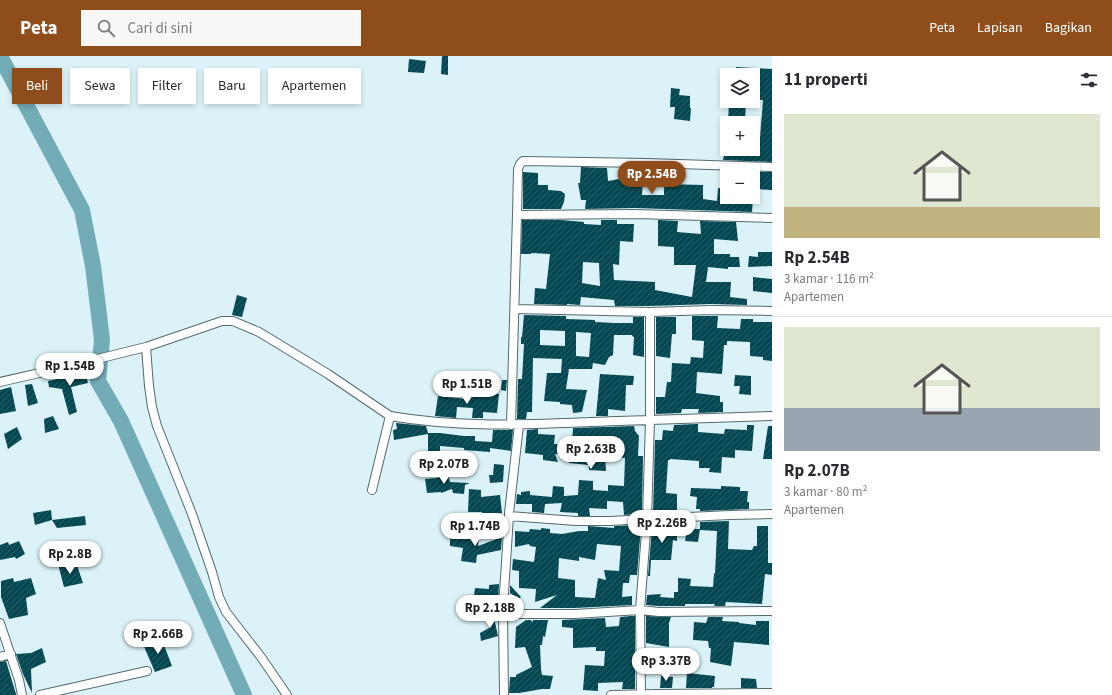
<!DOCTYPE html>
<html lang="id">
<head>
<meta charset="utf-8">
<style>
  :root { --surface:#fff; --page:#f7f7f7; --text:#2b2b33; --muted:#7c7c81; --line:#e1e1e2; --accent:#8f4d1c }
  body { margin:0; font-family:"Source Sans 3",sans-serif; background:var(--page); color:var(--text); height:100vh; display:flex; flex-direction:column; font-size:15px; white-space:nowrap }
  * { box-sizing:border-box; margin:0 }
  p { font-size:13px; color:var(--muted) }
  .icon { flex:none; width:22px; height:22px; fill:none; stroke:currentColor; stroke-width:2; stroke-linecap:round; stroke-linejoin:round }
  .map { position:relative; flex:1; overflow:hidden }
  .sheet { display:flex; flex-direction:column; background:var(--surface); width:340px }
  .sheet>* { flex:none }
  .banner { position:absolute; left:12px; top:12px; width:380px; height:36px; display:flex; gap:8px }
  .fabs { position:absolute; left:720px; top:12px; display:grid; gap:8px }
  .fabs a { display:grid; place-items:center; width:40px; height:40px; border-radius:0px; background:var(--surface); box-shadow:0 2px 6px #0003; font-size:20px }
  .price { position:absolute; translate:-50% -34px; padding:0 9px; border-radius:14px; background:#fff; color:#222; font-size:13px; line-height:26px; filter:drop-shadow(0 1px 2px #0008) }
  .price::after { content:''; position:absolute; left:50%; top:24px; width:12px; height:9px; margin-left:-6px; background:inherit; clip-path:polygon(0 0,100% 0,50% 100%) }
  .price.on { background:var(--accent); color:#fff }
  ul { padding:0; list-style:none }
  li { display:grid; align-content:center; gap:8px; height:212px; padding:0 12px }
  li+li { border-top:1px solid var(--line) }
  li span { display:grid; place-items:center; height:124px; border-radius:0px; color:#555 }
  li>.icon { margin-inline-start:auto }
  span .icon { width:72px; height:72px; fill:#fffc; stroke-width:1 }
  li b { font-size:17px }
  h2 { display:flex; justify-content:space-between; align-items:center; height:48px; padding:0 12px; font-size:17px }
  .tag { padding:0 14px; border-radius:0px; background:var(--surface); box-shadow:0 2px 6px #0003; font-size:14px; line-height:36px }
  .tag.on { background:var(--accent); color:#fff }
  header { display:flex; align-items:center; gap:24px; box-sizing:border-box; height:56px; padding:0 20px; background:var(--accent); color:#fff }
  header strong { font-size:19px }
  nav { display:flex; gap:22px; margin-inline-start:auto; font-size:14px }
  .search { width:280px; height:36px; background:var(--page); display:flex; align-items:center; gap:10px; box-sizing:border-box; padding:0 14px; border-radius:0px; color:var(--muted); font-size:15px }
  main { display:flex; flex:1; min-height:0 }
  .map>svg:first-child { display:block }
</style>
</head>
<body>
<header>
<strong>Peta</strong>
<div class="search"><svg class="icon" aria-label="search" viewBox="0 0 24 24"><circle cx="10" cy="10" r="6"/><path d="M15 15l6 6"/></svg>Cari di sini</div>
<nav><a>Peta</a><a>Lapisan</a><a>Bagikan</a></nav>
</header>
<main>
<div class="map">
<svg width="772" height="639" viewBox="0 0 772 639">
  <defs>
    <pattern id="building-hatch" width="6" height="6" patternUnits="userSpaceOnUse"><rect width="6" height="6" fill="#034852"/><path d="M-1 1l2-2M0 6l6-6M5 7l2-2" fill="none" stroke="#285f68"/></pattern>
  </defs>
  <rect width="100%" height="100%" fill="#dbf3f8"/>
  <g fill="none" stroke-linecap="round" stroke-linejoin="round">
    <path stroke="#72acb7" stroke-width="16" d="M0 0 82 154 93 210 102 284 98 325 121 365 244 639"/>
  </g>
  <path fill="url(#building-hatch)" fill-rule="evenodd" d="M442 0H448V19L441 18Z
    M409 3 426 5 424 17 408 16Z
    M736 11 772 13V106L723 104 724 100H726V93L759 95 763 44H753V19H735Z
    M671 32 680 33 679 39 690 40V52H691L690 65 674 63 675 51H670Z
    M729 45H746L745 67H728Z
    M581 111 607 112 608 125 619 123 643 124 642 139H664V128L703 129V143L717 145 718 132H727V141H753L752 156 635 152 585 153 586 144H581L578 127H580Z
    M647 112 672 113 671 123 647 121Z
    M523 116 538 117V129H548V134L561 135 565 138 564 146 561 153H523Z
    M753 116H772V134L753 133Z
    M522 164H561L584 166V168L601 169V164H617V168H634L633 186 620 185 619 209 613 208 614 224 655 226V234L692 241 696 209H674V191L658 190V164L678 165 677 176 701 178 700 165 736 166 738 185 714 183V198H730V201H739L740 211H728V213L708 211 706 226H731L730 241 747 243V249L711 248 650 250H615L614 244 581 241 580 249 567 248V249L534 248 535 232 546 233 550 198 531 197V198H521ZM583 206 599 207 600 230 582 227Z
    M758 196H772V210L748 211 749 200 758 201Z
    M753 221 772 223V237L753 235Z
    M237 239 247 242 242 261 232 259Z
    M524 259 566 260V263L595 264V266L615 267H633V261H644V301L633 299 634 281 632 280V279H614L613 299 609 301 605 309 593 307 592 313H569L566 333 587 334 582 356 573 357 572 349 560 348V346L544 345 547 317H561L562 303 533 302 532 356H527L526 363H517L518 323H522L524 288H521V281H522ZM540 274 565 275V290L540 289ZM576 276 591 277 589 301 576 300Z
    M692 260H718L717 272 740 273 741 263H753V266H772V305L763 304V301L750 300V286L727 285V289H724L722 318 697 316 696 337 720 340V346H723V356L698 357 699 353H682L681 357 656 358V341H665L667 326H671L672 307 690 308 691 301 703 302 704 285 692 284Z
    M656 261H676V278H672L670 302 656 300Z
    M84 312 88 327 71 331 77 356 69 359 62 333 49 331 48 325 72 320V315Z
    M600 318 634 320 633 329H626L625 355 608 353V360H596Z
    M735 319 751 320V339L739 338 740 330H734Z
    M502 324H507L506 335 501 334Z
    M32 328 38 347 28 350 25 329Z
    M11 331 16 355 0 358V334Z
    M487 337 499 338 497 357 483 356V362H472L473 352 457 351 456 362 435 360 438 340 465 343V340L486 341Z
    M53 360 59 373 45 377 44 363Z
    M396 367 426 370 428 377H440L464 380H475V385L492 386 493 374H513L511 395 490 392V396L464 394V392L440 390V401H428V378L394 384 393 374 397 373Z
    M696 368H698V376L724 378 725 373 747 374V369H754L752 395 735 394V402L722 401 721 417 709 416 710 412H699V405L670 403V404H668L666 437 677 438V456L653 457 655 384H662L663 374 673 375 674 369Z
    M634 370 635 375 639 380 638 400H643L642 457 638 456V458L624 459 623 446 607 445V453L589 452 590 460H578V457L560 456 562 447 545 448 544 457 532 456V448H516L517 438 521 439V436L530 435V439L552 441 553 430 564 431V440L578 439 579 424 593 425V434L608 435V429L624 430 625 402 608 401 609 385 591 383 589 401 605 398 606 415 589 414V409L569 407V405L574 404 575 399 555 398 558 406 543 404V399L525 397 527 374 538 373V378L555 379 554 388 572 389 573 372Z
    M768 370H772V403H763Z
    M17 371 22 383 8 393 4 378Z
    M494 408 504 409 503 426 490 427 489 419H493Z
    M448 418 450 426 470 427 465 429 464 438 453 437 452 433 441 437V436L427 437 425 423 437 422Z
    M721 430 740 431V435H748L747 446H749V453L700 455V453H696L697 441 690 440 691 432 721 433Z
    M469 433 481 434V441L500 439 502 457 483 459 482 456H468Z
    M51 454 52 464 35 469 33 457Z
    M85 460 86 469 57 472 52 464Z
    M729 465 728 493 752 494 754 490H757V470H768V507H772V519L765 518 762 548 726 546 725 550H714L715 548H685V550H659L646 549 647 539 661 538 660 541 674 542V536H678V522L691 523 690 530 713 531 714 517 715 518 717 475 700 474V466Z
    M637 469V471H641L637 519H630L629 527H623L622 541 632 540V549L575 552H540L557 539 535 546 536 533 519 532V515L512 514 513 503 534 506 536 491 530 490 529 488 515 491V475L529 476 530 473 541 474V472L550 473V477L562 478 579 475H588V470L614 472V470ZM597 488 621 490 619 515 604 514 606 524 598 522 595 542 575 541V524L558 522 559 502 579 505V501L595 504Z
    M652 472H677V485L673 484 671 504H651L650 520H648Z
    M687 473H700L698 486 685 485Z
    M466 475 479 480 478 490 502 481 501 494 477 499 476 507 461 505 463 492 450 490V482H465Z
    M19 485 25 498 16 503 15 501 0 504V489L8 486 9 489Z
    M76 506 83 527 64 531 58 508 65 509Z
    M13 522 14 526 31 522 36 538 26 542 28 559 9 563 1 541V525Z
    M499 528 498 547 490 549 473 548 475 532 489 533V529Z
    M510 529 521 541 519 543 510 537Z
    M492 553 498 580 481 585 480 577 489 572V554Z
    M631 560H635V633H622L623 626 598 627V635L583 634 585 609 604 610 605 595H596V591L573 592V572L562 571V564L605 562 606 571 619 570 620 561Z
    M646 560 671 561 669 567V591L646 587Z
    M708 561H723L722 565 739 566V567L756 569V565H769V589L734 586 731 610 710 606 711 592H709L708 585 693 584 694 566 706 567Z
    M526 564H530L533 566V564H548L545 581 543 580 542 589H540L541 613 542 619 553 620 550 633H542L519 637H509L510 621H516V619L532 611 525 591 515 592 516 571Z
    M162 584 172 610 155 616 145 593 144 587Z
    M42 592 46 606 31 613 32 637 23 618 16 598 31 597Z
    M680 596 695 597 694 612 679 611Z
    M6 605 16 638V639H0V606Z
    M687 617 715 620 714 631H712V632H686Z
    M661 620 673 621 672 632H660Z
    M741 622 756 623 757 632H741Z"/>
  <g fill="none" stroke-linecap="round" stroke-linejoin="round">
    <g stroke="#556a6e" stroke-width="10">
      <path id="minor" d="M517 159 518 113 520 108 523 105 647 107 772 111
        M515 253 650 256
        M146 291 149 330 152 351 157 370 192 458 212 516 219 541 226 556 261 601 287 639
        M0 326 57 313 146 291 222 265H233L259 276 328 318 390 360 372 434
        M390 360C476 375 563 366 650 364V256L711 254 772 255
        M772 360 650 364 647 463 730 459 772 458
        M511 369 517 159 635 158 772 162
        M519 369 509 457V460L576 465H610L647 463 640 554 659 556 772 555
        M509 460 503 552V558H575L640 554 641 638
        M503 558 504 639
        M0 567 19 624 22 639
        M0 601 11 598
        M40 639 147 615
        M611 639 656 638 772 637"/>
    </g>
    <use href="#minor" stroke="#fff" stroke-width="8"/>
  </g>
</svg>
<div class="fabs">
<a><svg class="icon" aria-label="layers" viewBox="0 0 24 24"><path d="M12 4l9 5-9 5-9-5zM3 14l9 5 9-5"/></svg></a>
<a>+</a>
<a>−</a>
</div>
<b class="price on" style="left:652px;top:139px">Rp 2.54B</b>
<b class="price" style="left:70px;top:331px">Rp 1.54B</b>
<b class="price" style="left:467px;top:349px">Rp 1.51B</b>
<b class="price" style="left:591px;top:414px">Rp 2.63B</b>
<b class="price" style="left:444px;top:429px">Rp 2.07B</b>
<b class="price" style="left:662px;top:488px">Rp 2.26B</b>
<b class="price" style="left:475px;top:491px">Rp 1.74B</b>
<b class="price" style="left:70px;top:519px">Rp 2.8B</b>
<b class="price" style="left:490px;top:573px">Rp 2.18B</b>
<b class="price" style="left:158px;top:599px">Rp 2.66B</b>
<b class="price" style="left:666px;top:626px">Rp 3.37B</b>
<div class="banner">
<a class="tag on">Beli</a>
<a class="tag">Sewa</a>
<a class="tag">Filter</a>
<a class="tag">Baru</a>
<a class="tag">Apartemen</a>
</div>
</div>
<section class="sheet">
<h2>11 properti<svg class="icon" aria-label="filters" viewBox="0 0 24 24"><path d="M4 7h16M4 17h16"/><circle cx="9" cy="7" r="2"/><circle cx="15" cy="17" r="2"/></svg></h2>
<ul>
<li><span style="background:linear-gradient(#dfe7d0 75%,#c2b280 0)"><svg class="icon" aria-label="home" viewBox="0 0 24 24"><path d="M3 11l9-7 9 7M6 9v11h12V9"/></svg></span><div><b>Rp 2.54B</b><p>3 kamar · 116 m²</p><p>Apartemen</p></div></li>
<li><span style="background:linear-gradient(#dfe7d0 65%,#9aa5b1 0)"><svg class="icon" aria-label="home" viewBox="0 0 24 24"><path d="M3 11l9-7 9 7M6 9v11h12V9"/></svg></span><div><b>Rp 2.07B</b><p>3 kamar · 80 m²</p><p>Apartemen</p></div></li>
</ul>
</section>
</main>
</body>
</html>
